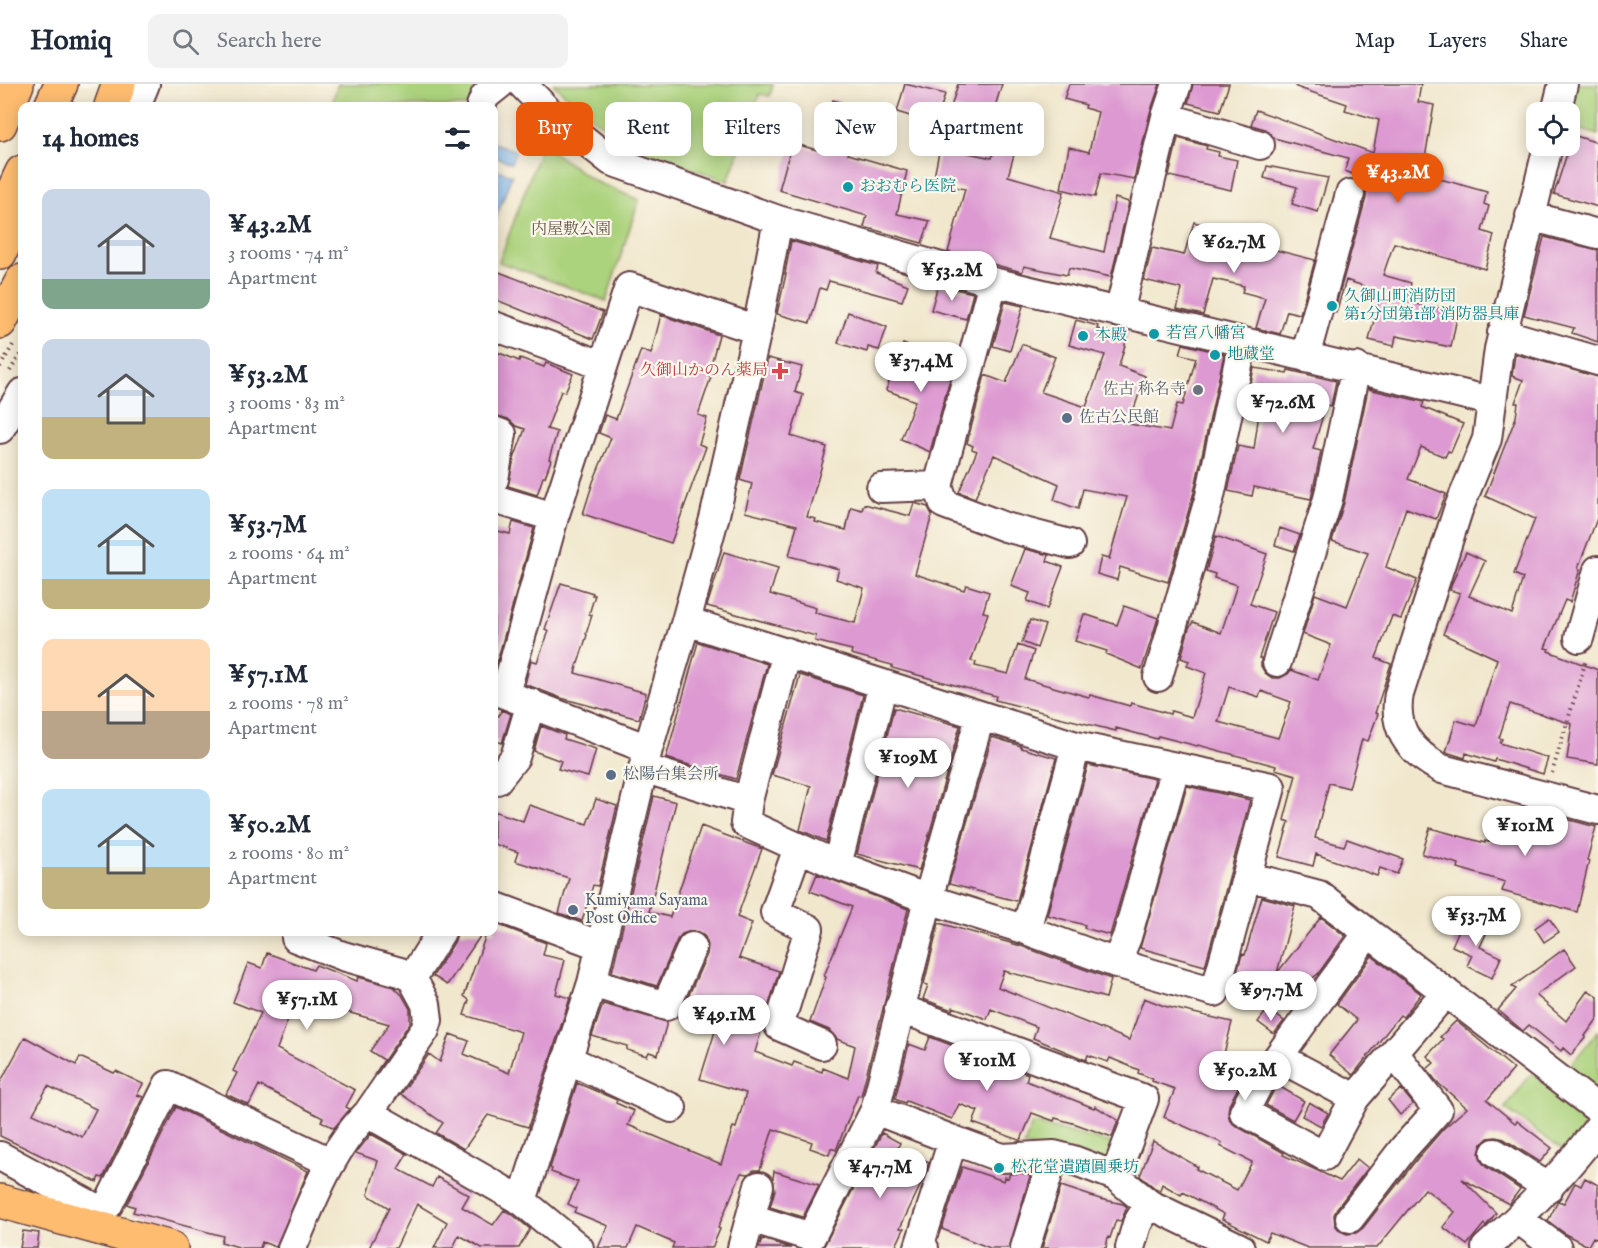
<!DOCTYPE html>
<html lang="en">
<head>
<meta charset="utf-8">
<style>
  :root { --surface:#fff; --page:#f2f2f3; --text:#1f2937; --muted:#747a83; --line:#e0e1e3; --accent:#ea580c }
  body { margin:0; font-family:"IM FELL English","Noto Serif JP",serif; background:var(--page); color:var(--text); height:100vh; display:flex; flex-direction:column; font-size:22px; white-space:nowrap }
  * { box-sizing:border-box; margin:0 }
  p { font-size:20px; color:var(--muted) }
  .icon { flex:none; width:33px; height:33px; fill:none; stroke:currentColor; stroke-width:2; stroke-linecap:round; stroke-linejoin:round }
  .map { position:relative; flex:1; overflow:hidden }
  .panel { position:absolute; left:18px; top:18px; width:480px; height:834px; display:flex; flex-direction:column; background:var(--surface); border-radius:12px; box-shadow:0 3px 15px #0003 }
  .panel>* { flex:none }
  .top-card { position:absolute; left:516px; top:18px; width:570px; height:54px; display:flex; gap:12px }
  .buttons { position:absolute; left:1526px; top:18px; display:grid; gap:12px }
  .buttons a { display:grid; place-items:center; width:54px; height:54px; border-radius:12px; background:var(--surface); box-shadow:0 3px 15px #0003; font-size:30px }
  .price { position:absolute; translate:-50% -51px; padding:0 14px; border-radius:21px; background:#fff; color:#222; font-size:20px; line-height:39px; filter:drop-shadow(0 2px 3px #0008) }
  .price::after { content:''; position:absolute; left:50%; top:36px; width:18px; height:14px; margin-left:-9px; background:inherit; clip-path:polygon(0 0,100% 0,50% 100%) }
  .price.selected { background:var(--accent); color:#fff }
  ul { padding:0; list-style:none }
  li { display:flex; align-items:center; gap:18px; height:150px; padding:0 24px }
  li span { display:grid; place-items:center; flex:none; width:168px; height:120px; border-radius:12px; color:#555 }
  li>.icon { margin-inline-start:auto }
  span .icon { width:72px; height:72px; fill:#fffc; stroke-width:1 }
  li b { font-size:26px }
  h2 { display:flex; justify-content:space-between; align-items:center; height:72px; padding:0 24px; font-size:26px }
  .pill { padding:0 21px; border-radius:12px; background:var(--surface); box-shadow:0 3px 15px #0003; font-size:21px; line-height:54px }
  .pill.selected { background:var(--accent); color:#fff }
  header { display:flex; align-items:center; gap:36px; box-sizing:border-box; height:84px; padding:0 30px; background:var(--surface); border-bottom:2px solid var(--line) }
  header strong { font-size:28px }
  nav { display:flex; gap:33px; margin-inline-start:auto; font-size:21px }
  .search { width:420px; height:54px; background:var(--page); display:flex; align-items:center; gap:15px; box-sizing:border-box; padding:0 21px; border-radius:12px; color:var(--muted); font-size:22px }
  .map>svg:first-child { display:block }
</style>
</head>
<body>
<header>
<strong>Homiq</strong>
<div class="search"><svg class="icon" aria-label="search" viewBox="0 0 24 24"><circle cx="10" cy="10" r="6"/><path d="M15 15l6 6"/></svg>Search here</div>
<nav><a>Map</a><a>Layers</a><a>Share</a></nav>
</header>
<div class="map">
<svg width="1598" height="1164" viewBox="0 0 1598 1164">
  <rect width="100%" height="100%" fill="#fbf7ec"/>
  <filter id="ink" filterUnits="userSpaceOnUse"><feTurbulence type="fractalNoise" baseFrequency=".0167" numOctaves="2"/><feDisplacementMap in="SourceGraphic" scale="12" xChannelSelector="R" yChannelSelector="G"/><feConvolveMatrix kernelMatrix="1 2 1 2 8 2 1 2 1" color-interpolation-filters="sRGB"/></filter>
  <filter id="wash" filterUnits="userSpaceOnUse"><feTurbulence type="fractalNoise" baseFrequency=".008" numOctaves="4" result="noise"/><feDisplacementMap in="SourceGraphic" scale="24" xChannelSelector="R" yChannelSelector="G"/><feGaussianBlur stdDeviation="1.35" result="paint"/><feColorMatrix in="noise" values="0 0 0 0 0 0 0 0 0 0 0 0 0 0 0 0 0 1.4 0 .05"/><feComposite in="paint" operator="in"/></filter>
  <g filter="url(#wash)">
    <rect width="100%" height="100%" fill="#f1e7cd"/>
    <path fill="#abd27c" stroke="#7a7854" stroke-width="1.5" d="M338 0H481L473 22H331Z
      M553 0H773L770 12 760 10 728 97 639 66 595 36Z
      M1576 0H1598V51L1569 42V28Z
      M542 60 594 97 639 116 606 217 499 178Z
      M1598 947V1011L1565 988Z
      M1532 989 1582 1026 1586 1041 1565 1068 1505 1024Z
      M1032 1039 1115 1060 1110 1079 1024 1062Z"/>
    <path fill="#7db5ed" stroke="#646a8c" stroke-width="1.5" d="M494 59 516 67 511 79 494 72Z
      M494 85 512 91 494 139Z"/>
    <g id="blocks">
      <path fill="#dd99d1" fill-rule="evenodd" d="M905 0 945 10 936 40 897 28Z
        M958 0H1002L991 35 951 23Z
        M1069 0H1160L1150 29 1134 95 1101 89 1095 113 1061 105 1069 63 1089 68 1098 28 1085 24 1086 21 1064 15Z
        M1193 0H1229L1220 27 1188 19Z
        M1296 0H1421L1418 18 1434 21 1424 80 1436 84 1433 93 1487 108 1484 120 1489 122 1482 147 1494 151 1485 185 1394 159 1383 191 1411 199 1407 213 1412 214 1410 219 1458 228 1451 263 1396 252 1394 262 1369 256 1381 208 1346 196 1336 229 1334 228 1366 114V106L1362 99 1363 94 1345 87 1348 74 1274 54 1265 45 1251 41 1256 26 1373 69 1379 36 1345 26 1347 20 1296 3Z
        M833 16 854 22 848 44 856 46 848 70 907 87 897 130 930 137 922 159 864 143 867 132 779 106 792 59 817 66Z
        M998 51 1018 56 1008 92 1064 108 1050 154 1104 168 1115 114 1129 118 1111 193 1069 184 1067 191 1024 182 1022 188 948 168 965 105 933 98 940 63 992 74Z
        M1573 51 1598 59V123L1554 110Z
        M1178 54 1207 62 1206 65 1219 68 1218 72 1237 76 1231 106 1169 92Z
        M1267 82 1328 94 1318 128 1292 120 1297 103 1264 94Z
        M1194 138 1234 150 1232 155 1315 176 1300 230 1287 227 1280 250 1256 244 1265 214 1242 208 1244 202 1213 195 1203 231 1177 225 1182 205 1144 196 1152 164 1184 171Z
        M1544 153 1598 166V258L1572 249 1574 244 1524 231Z
        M791 157 878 182 876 189 908 201 902 217 829 197 826 206 820 204 810 239 777 230 786 190H785Z
        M494 186 603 228 593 255 494 215Z
        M938 201 973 209 966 235 931 226Z
        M1005 218 1023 222 1010 267 993 262Z
        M848 228 887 243 879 266 868 263 867 268 838 259Z
        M661 231 719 251 708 291 711 293 698 331 707 334 699 360 706 363 671 459 583 430 593 398 611 354 599 349 605 331 616 335 641 266 651 270Z
        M1076 236 1098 242 1097 245 1114 249 1115 245 1129 247 1119 282 1145 292 1129 340 1170 347 1177 320 1183 321 1196 274 1180 270 1183 260 1224 270 1194 408 1168 498 1120 483 1117 496 1097 490 1101 473 1109 475 1127 413 1083 405 1078 425 1054 416 1059 400 994 371 975 414 959 408 977 367 972 365 973 362 967 359 985 291 1006 299 1022 260 1055 273 1041 308 1086 323 1105 271 1069 261Z
        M903 260 954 280 930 368 901 355 915 317 886 306Z
        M497 268 519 277 520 274 544 283 546 279 573 290 565 308 561 307 547 345 557 348 549 375 551 376 545 393H543L537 411 508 402 514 375 525 345 516 342 508 335 494 331V277Z
        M1515 270 1598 293V432L1578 484 1580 485 1570 518 1565 516 1545 564 1549 565 1548 567 1598 586V680L1567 675 1572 640 1510 620 1499 654 1502 655 1500 659 1548 674 1543 690 1495 675 1494 678 1466 669 1465 674 1446 668 1456 636 1476 642 1497 575 1443 550 1460 509 1450 506 1452 499 1466 468 1485 477 1469 512 1512 530 1523 494 1514 490 1535 435 1485 412 1516 333 1518 319H1515L1523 296 1512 292Z
        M768 274 802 283 795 308 803 311 791 352 827 363 807 433 816 435 815 438 846 446 851 423 862 426 864 420 910 432 914 419 928 423 932 431 915 490 964 506 966 501 989 508 983 528 988 529 971 577 976 578 975 582 1008 590 1018 561 1034 567 1025 595 1089 613 1090 611 1130 622 1131 619 1170 630 1171 627 1192 633 1206 589 1187 582 1189 577 1181 574 1189 544 1193 538 1221 549 1237 501 1214 494 1215 490 1206 487 1216 452 1267 470 1250 520 1274 528 1259 574H1261V582L1265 589 1272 594H1280L1288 590 1291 586 1318 596 1331 561 1303 550 1315 510 1347 522 1368 469 1332 457 1344 419 1368 305 1424 318 1422 323 1463 340 1451 368 1448 367 1445 373 1421 363 1408 395 1446 410 1436 435 1406 424 1386 483 1417 496 1401 535 1392 532 1376 574 1391 580 1375 629 1378 630 1368 657 1362 655 1349 704 1329 699 1315 754 1344 762 1347 755 1403 775 1397 790 1380 784 1377 792 1316 770 1313 782 1279 773 1289 738 1284 736 1296 691 1275 685 1276 682 1198 661 1197 662 1158 652 1157 655 1116 644V647L1046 630V629L995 616 996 612 936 596 892 584V581L851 570 852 566 815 557 816 552 707 522 724 468 778 484 770 510 816 524 815 529 855 539 864 504 836 495 839 485 789 472 797 441 745 428 752 400 740 396ZM1229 603 1259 613 1261 607 1291 618 1278 654 1218 638Z
        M1254 284 1287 289 1288 286 1336 297 1331 322 1326 321 1313 365 1321 367 1311 415 1254 403 1252 412 1228 407 1238 362 1254 365 1259 329 1245 327Z
        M513 438 534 444 494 589V446L510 450Z
        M1280 444 1300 451 1294 467 1275 461Z
        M1025 465 1049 471 1047 477 1063 483 1047 525 1027 517 1030 509 1011 502Z
        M561 499 593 509 592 511H595L589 530 592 531 586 550 587 551 575 589 646 609 639 635 561 614 525 600 531 576 537 578 549 547 545 545Z
        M1124 522 1158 534 1142 585 1106 570 1107 567 1075 557 1084 530 1117 541Z
        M1030 536 1045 541 1037 564 1022 558Z
        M698 558 767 580 736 695 666 674Z
        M800 591 863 611 826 757 800 746 811 702 772 691Z
        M894 624 960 642 919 786 857 770Z
        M501 626 511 630 502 659 494 656V630L499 632Z
        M541 642 565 651 564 655 596 665 588 693 558 685 561 677 534 667Z
        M992 653 1021 662V664L1056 674 1017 817 949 800Z
        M1088 681 1155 695 1110 851 1084 844 1085 841 1047 831Z
        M1187 702 1250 716 1205 882 1140 864Z
        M654 712 676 718 649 828 670 833 701 742 762 765 737 833 752 839 739 874 779 887 755 968 792 982 794 978 822 988 823 984 848 994 855 962 837 955 829 946 810 938 826 893 824 892 852 823 810 807 817 790 908 825 861 1012 858 1011 836 1066 831 1064 829 1071 810 1064 812 1058 773 1045 760 1086H754L748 1090 741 1089 718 1144 720 1145 712 1164H672L674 1159 637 1143 628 1164H598L608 1142 574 1128 576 1124 568 1120 578 1098 551 1088 552 1085 550 1084 577 999 617 1016 616 1019 634 1027 628 1041 721 1080 733 1043 736 1044 746 1009 700 995 719 935 684 922 707 870 708 861 705 853 699 848 691 847 682 850 677 856 657 902 612 888Z
        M596 715 617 722 598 802 593 801 582 837 559 829 569 794 515 777 518 768 494 760V727L523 737 529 721 587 740Z
        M1497 729 1544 742 1547 730 1596 743 1587 776 1589 777 1577 828 1502 807 1505 798 1458 784 1459 780 1422 770 1430 744 1485 759V757L1489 758Z
        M1262 813 1295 822 1277 889 1321 833 1345 852 1318 890 1311 895 1296 913 1235 897 1242 870 1245 871Z
        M1465 832 1489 843 1480 863 1501 873 1492 894 1467 882 1472 871 1452 862Z
        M1549 834 1559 848 1544 858 1535 844Z
        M494 839 546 859 543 871 565 876 556 910 570 914 528 1043 488 1031 464 1065 436 1049 443 1039 401 1010 429 970 440 978 450 950 469 957 464 970 509 989 521 948 464 931 469 916 464 912 487 848H494Z
        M939 839 1021 862 1111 895 1106 914 1004 887 998 903 1129 956 1144 914 1164 922 1232 938 1221 982 1224 979 1245 990 1229 1021 1228 1029 1230 1037 1236 1042 1284 1069 1283 1071 1340 1097 1357 1075 1368 1084 1337 1124 1334 1131 1335 1141 1340 1147 1347 1150 1356 1149 1363 1144 1417 1075 1444 1044 1467 1024 1437 998 1427 985 1434 979 1427 972 1443 955 1440 953 1456 937 1514 985 1487 1016 1515 1039 1517 1037 1552 1064 1540 1078 1504 1055 1496 1053 1488 1054 1482 1060 1479 1069 1481 1077 1486 1083 1520 1105 1509 1120 1462 1095 1496 1129 1486 1142 1484 1140 1467 1161 1443 1143 1455 1128 1425 1105 1377 1164H1308L1270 1149 1266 1157 1222 1135 1224 1130 1183 1108 1181 1111 1162 1100 1160 1106 1155 1104 1140 1092 1153 1057 1198 1083 1196 1085 1237 1106 1252 1078 1220 1062 1222 1059 1164 1033 1175 1005 1152 997 1153 995 1138 989 1139 986 1110 974 1108 978 1088 971 1086 976 1033 954 1037 943 991 925 987 935 953 923 952 926 923 915 928 901 924 900Z
        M457 848H483L447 901 433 892 455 857Z
        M1564 865 1576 882 1536 911 1566 937 1588 906 1598 913V934L1585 952 1586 953 1571 971 1563 964 1561 967 1529 941 1523 947 1498 926 1516 905 1512 903Z
        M267 869 313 886 316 881 357 897 358 893 394 903 402 911 410 925V939L374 991 384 976 370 967 389 940 340 926 336 934 295 916 277 965 355 1006 346 1023 350 1025 334 1044 321 1037 323 1034 259 1001 249 1021 226 1010 237 989 233 987 261 929 233 918 248 879 262 884Z
        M1372 872 1421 910 1403 933 1400 931 1353 991 1329 971 1357 936 1337 920Z
        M603 920 667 938 658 971 649 968 647 972 627 966V962L592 952Z
        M1268 925 1284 937 1274 950 1258 938Z
        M25 953 76 981 80 973 114 989 116 987 143 1000 137 1011 143 1013 103 1094 99 1093 97 1098 0 1052V999ZM48 1002 96 1025 82 1053 33 1030Z
        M930 953 1028 990 1026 997 1094 1024 1095 1022 1118 1036 1112 1053 1076 1040 1055 1034 1054 1037 1032 1029 1021 1056H1019L973 1039 978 1027 959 1020 952 1035 906 1017 905 1019 895 1015 909 960 925 966Z
        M1277 1001 1304 1017 1293 1036 1266 1021Z
        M1401 1005 1413 1020 1400 1031 1388 1016Z
        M1309 1018 1328 1029 1321 1042 1302 1032Z
        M176 1023 308 1087 276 1163 262 1158 260 1164H242L221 1158 223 1152 133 1128 135 1123 127 1120Z
        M882 1049 900 1059 897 1065 929 1078 923 1096 900 1144 904 1145 895 1164H823Z
        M371 1050 407 1070 398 1085 432 1103 437 1093 469 1111 462 1123 493 1141 504 1126 513 1131 530 1145 519 1164H482L459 1151 453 1164H434L447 1138 417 1120 396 1164H369L389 1124 368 1111 378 1077 356 1069Z
        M962 1083 1004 1097 1005 1093 1008 1094 1010 1090 1022 1089 1030 1092 1009 1164H990L942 1145Z
        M774 1087 819 1101 803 1133 770 1123 775 1106 773 1094Z
        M1585 1094 1598 1101V1156L1593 1153 1588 1162 1567 1151 1548 1137 1558 1117 1564 1119 1575 1099 1581 1102Z
        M1061 1102 1100 1115 1123 1120 1127 1123 1121 1137 1116 1136 1110 1154 1108 1153 1106 1164H1042Z
        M23 1147 39 1149 37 1164H20Z
        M762 1155 791 1164H759Z"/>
    </g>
  </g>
  <g filter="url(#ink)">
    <use href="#blocks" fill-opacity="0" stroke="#633d43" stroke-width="1.5"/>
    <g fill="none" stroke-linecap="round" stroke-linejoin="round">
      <g stroke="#633d43" stroke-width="32">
        <path id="minor" d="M522 0 548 27 611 77 778 136 993 198 1491 317
          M136 22 145 0
          M481 22 485 12 500 0
          M1556 28 1563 0
          M1166 33 1260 61
          M1548 62 1499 265 1487 355 1458 426 1399 610C1392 646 1412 669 1442 685L1598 726
          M1530 132 1598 150
          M993 198 938 402 944 420 1005 443 1070 460
          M1119 229 1166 33 1177 0
          M494 242 602 281
          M1502 249 1598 277
          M1305 273 1350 110
          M0 345 22 309
          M494 347 502 350 494 395
          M881 404 938 402
          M494 415 554 433
          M1579 554 1598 486
          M1277 578 1328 415 1356 283
          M1158 593 1210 412 1243 258
          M494 606 648 665
          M505 610 554 433 629 203 757 246
          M643 684 748 717 745 739 837 781 928 815 1026 846 1116 879 1215 908 1271 703 1076 662 686 537
          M494 696H497L515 673 531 619
          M748 717 787 568
          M798 764 775 828 809 845 779 942 822 961
          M837 781 883 600
          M1247 792 1319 811 1598 1025
          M494 822 601 862
          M1026 846 1076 662
          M1368 849 1278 973 1355 1014 1446 908
          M296 854 343 872 400 888 412 894 426 920 428 936 425 946 368 1029
          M1116 879 1127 853 1175 684
          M412 894 441 848
          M592 899 666 922 692 863
          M899 924 1144 1015 1115 1092
          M1278 973 1261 995 1244 1028 1324 1072 1355 1014
          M567 975 672 1024
          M953 1056 1002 1074 1054 1071 1073 1076 1115 1092 1149 1120 1240 1164
          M1495 1069 1549 1104
          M0 1072 99 1126
          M522 1117 592 899 648 665 686 537 714 435 757 246 778 136
          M99 1126 108 1121 168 1001 330 1078
          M751 1134 811 1153 875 1026
          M1350 1134 1404 1064 1438 1026 1394 969
          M1518 1135 1557 1164
          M292 1164C313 1116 330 1066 368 1029L522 1117 579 1164
          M742 1164 759 1102
          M924 1164 919 1163 953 1056 875 1026 928 815 980 633
          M1025 1164 1054 1071
          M1130 1164 1137 1140 1149 1120
          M1486 1164C1527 1127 1565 1088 1598 1044"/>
      </g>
      <g stroke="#633d43" stroke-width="36">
        <path id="major" d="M0 1117 171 1164"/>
      </g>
      <g stroke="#633d43" stroke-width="36">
        <path id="highway" d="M51 22 61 0
          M111 22 119 0
          M0 40 17 0
          M0 136 22 88
          M0 169 22 123
          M0 238 22 197"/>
      </g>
      <path stroke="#633d43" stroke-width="4" stroke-dasharray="1.5 4.5" stroke-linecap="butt" d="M0 283 13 261
        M10 287 22 267
        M1552 689 1586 576"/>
      <use href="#minor" stroke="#fff" stroke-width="28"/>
      <use href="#major" stroke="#fdbc6f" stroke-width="33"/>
      <use href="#highway" stroke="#fdbc6f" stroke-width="33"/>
    </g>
  </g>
  <g fill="#0f9aa8" stroke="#fbf7ec" stroke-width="2">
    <circle cx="848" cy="103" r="6"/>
    <circle cx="1332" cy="222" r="6"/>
    <circle cx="1154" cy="250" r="6"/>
    <circle cx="1083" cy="252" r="6"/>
    <circle cx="1215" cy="271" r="6"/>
    <circle cx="999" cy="1084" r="6"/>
  </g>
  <path fill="#e0444e" stroke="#fbf7ec" stroke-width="2" d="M777 278h6v6h6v6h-6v6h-6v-6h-6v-6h6z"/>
  <circle fill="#6b7280" stroke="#fbf7ec" stroke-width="2" cx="1198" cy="306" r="6"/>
  <g fill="#5c6f8a" stroke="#fbf7ec" stroke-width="2">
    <circle cx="1067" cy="334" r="6"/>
    <circle cx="611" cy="691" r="6"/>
    <circle cx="573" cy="826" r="6"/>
  </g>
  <g text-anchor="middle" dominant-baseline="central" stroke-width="4.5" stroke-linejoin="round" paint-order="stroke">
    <g font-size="16" fill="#0d838f" stroke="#fbf7ec" text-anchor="start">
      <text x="860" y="103">おおむら医院</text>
      <text x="1344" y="213">久御山町消防団<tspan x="1344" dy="18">第1分団第1部 消防器具庫</tspan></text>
      <text x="1166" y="250">若宮八幡宮</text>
      <text x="1095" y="252">本殿</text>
      <text x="1227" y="271">地蔵堂</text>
      <text x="1011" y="1084">松花堂遺蹟圓乗坊</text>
    </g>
    <g font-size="16" fill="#675543" stroke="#fbf7ec">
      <text x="571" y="146">内屋敷公園</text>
    </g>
    <g font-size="16" fill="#be3a42" stroke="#fbf7ec" text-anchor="end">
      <text x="768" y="287">久御山かのん薬局</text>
    </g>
    <g font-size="16" fill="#5b616d" stroke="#fbf7ec" text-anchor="end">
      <text x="1186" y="306">佐古 称名寺</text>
    </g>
    <g font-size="16" fill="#4e5e75" stroke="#fbf7ec" text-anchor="start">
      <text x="1079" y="334">佐古公民館</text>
      <text x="623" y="691">松陽台集会所</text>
      <text x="585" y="817">Kumiyama Sayama<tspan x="585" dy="18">Post Office</tspan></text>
    </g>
  </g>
</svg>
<div class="buttons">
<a><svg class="icon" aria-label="locate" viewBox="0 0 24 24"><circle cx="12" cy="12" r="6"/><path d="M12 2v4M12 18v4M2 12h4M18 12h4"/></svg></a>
</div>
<b class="price selected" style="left:1398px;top:120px">¥43.2M</b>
<b class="price" style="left:1234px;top:190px">¥62.7M</b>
<b class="price" style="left:952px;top:218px">¥53.2M</b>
<b class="price" style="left:921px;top:309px">¥37.4M</b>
<b class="price" style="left:1283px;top:350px">¥72.6M</b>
<b class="price" style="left:908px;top:705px">¥109M</b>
<b class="price" style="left:1525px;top:773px">¥101M</b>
<b class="price" style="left:1476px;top:863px">¥53.7M</b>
<b class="price" style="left:1271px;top:938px">¥97.7M</b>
<b class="price" style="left:307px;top:947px">¥57.1M</b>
<b class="price" style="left:724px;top:962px">¥49.1M</b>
<b class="price" style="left:987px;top:1008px">¥101M</b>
<b class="price" style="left:1245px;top:1018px">¥50.2M</b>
<b class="price" style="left:880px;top:1115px">¥47.7M</b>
<div class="top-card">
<a class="pill selected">Buy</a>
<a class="pill">Rent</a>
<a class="pill">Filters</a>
<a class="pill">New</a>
<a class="pill">Apartment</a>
</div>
<section class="panel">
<h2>14 homes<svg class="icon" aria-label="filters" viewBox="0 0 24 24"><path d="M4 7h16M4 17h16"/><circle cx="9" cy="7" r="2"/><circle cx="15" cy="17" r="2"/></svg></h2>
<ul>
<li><span style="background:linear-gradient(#c9d6e8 75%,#7fa58c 0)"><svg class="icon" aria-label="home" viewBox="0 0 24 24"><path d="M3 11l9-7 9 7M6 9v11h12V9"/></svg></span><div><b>¥43.2M</b><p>3 rooms · 74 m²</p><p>Apartment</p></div></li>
<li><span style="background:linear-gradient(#c9d6e8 65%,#c2b280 0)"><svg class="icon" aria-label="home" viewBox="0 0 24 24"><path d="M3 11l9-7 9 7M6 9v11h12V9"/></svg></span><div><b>¥53.2M</b><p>3 rooms · 83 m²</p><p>Apartment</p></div></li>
<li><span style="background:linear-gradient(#bfe0f5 75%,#c2b280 0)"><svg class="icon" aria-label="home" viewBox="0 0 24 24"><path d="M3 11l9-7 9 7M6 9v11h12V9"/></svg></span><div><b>¥53.7M</b><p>2 rooms · 64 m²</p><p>Apartment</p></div></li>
<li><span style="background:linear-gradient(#ffd9b3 60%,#b9a48a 0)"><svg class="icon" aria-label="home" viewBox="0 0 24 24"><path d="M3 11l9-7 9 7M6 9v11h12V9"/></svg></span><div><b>¥57.1M</b><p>2 rooms · 78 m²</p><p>Apartment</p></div></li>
<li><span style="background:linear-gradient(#bfe0f5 65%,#c2b280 0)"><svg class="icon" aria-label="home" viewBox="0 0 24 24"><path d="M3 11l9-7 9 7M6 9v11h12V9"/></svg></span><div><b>¥50.2M</b><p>2 rooms · 80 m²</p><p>Apartment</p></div></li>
</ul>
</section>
</div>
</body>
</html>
